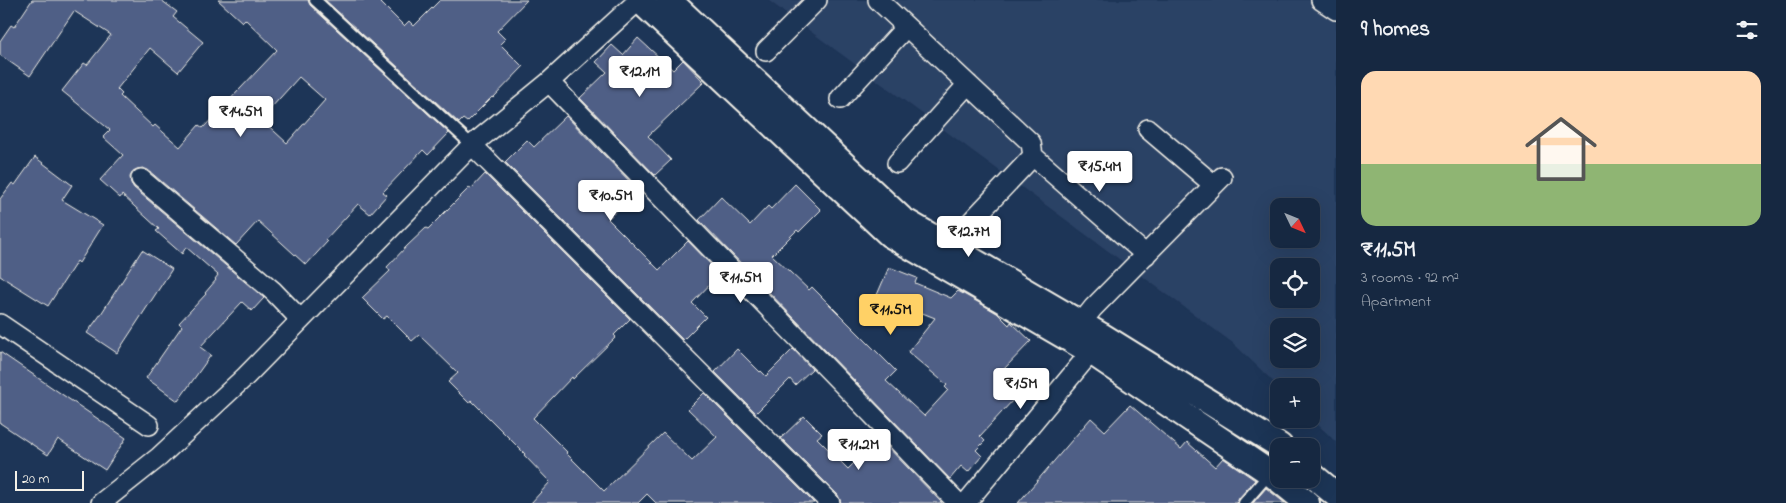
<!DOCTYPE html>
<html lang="en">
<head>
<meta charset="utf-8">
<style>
  :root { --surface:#162841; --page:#1f3048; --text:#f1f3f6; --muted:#9ea6b1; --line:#35445a; --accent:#ffd166 }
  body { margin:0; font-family:"Indie Flower",sans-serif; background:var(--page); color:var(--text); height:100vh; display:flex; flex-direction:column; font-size:19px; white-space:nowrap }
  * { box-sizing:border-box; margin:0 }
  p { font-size:16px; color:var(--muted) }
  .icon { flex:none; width:28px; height:28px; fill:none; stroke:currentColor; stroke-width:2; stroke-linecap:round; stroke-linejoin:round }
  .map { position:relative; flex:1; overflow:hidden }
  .sheet { display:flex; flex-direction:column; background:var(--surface); width:450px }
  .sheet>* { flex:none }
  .needle { width:32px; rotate:133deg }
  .fabs { position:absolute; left:1270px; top:198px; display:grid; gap:10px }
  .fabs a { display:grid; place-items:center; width:50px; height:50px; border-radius:10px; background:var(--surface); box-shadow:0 5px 20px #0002,0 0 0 1px var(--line); font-size:25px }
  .scale { position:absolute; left:15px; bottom:12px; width:69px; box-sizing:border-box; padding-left:5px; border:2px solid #f4f1e8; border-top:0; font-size:14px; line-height:18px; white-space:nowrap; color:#f4f1e8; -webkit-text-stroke:4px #1d3557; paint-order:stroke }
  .price { position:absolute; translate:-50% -42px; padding:0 11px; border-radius:5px; background:#fff; color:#222; font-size:16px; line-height:32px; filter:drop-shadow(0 1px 2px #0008) }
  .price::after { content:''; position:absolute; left:50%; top:30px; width:15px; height:11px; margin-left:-8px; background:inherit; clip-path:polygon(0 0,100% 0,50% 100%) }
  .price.current { background:var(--accent); color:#111 }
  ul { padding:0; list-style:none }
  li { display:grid; align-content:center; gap:10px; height:265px; padding:0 25px }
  li span { display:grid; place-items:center; height:155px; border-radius:15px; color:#555 }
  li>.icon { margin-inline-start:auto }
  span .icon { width:90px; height:90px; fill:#fffc; stroke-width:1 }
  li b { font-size:21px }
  h2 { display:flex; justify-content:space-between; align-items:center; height:60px; padding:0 25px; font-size:21px }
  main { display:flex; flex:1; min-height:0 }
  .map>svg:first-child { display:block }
</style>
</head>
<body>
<main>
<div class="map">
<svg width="1336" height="503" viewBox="0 0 1336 503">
  <rect width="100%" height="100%" fill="#1d3557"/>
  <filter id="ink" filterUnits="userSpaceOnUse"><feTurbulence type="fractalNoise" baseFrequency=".02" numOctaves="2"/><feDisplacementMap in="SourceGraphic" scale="10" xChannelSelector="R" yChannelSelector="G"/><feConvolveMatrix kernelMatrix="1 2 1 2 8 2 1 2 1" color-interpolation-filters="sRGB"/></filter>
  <g filter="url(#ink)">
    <path fill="#2c4265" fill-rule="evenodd" d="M768 0H1336V442L1311 418V386L1279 387 1233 343ZM1279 206H1311V239H1279ZM1279 266H1311V299H1279ZM1279 326H1311V359H1279Z"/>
    <path fill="#505f86" stroke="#f4f1e8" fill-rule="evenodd" d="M32 0H161L177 12 173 17 203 42 178 72 150 48 117 89 122 94 120 96 153 127 155 125 180 147 199 125 203 128 277 50 245 19 242 22 218 0H308L310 5 449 133 428 155 423 150 383 192 387 195 370 214 358 204 325 240 327 242 306 265 258 221 236 245 148 170 143 168 137 169 133 171 130 177 131 183 134 188 264 298 252 311 242 302 200 347 211 355 178 401 146 378 182 326 179 323 206 294 205 293 216 280 215 279 218 275 186 247 182 254 156 231 159 229 122 195 120 198 100 180 123 155 103 137 110 130 62 91 84 63 87 65 111 35 74 11 30 76 0 55V41L11 25 14 27ZM299 77 325 100 287 143 261 119Z
      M325 0H378L404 26 409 21 414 26 440 0H527L497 31 505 39 500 44 523 67 493 98 492 97 467 122 463 119 459 123Z
      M638 38 673 70 683 60 704 82 648 136 671 160 655 175 580 98 607 72 596 62 612 45 623 55Z
      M566 116 638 190 608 219 659 270 688 241 720 274 692 303 706 317 683 340 505 162 527 140 534 147Z
      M35 157 72 185 62 200 103 225 79 263 77 261 48 306 0 276V199L12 183 15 185Z
      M485 174 630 319 614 335 616 337 573 379 572 377 533 418 567 452 566 453 604 491 663 433 692 461 717 437 688 409 704 393 814 503H656L647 494 638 503H531L550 482 524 455 525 454 471 400 469 403 448 382 458 373 419 335 412 341 387 316 383 319 362 298 390 271 387 267 407 246 426 228 428 229 469 188 471 189Z
      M795 184 821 210 799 232 797 230 772 255 809 290 812 287 896 371 886 381 924 416 948 390 945 387 947 385 908 352 935 318 877 295 889 267 917 278 915 283 951 298 958 291 996 312 1009 325 1011 322 1031 341 1004 369 1024 388 980 436 985 441 976 450 982 456 968 472 961 466 950 479 699 220 721 197 750 225 768 206 771 209Z
      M142 250 172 269 117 353 87 333 101 314Z
      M737 349 760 372 761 371 766 376 793 349 812 369 795 385 790 379 756 413 715 372Z
      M0 352 126 438 105 470 58 439 48 455 0 423Z
      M1130 405 1181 449 1187 442 1215 467 1223 458 1255 480 1239 498 1237 503H1018L1091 418 1105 431Z
      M804 416 822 434 817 438 848 469 879 438 942 503H841L838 495 781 438Z
      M1266 488 1281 500 1285 503H1253Z"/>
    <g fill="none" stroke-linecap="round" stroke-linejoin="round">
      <g stroke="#f4f1e8" stroke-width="14">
        <path id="service" d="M315 0 472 145
          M1244 503 1270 473"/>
      </g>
      <g stroke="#f4f1e8" stroke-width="22">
        <path id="minor" d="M878 0 1031 143 1033 156 966 227 944 243
          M1321 0 1336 10
          M766 51 817 0
          M549 82 958 503
          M840 99 906 27
          M1148 129 1214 185
          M472 145 830 503
          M1033 156 1146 255
          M897 163 968 84
          M141 179 273 291 300 319
          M1081 323 1093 308 1222 177
          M0 324 149 425
          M101 503 159 457 246 376 472 145 549 82 639 0
          M966 503 1091 352 1098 340"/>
      </g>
      <g stroke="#f4f1e8" stroke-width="28">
        <path id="tertiary" d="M639 0 890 235 1091 352 1270 473 1307 503
          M669 0 902 219 1101 335 1280 446
          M1311 474 1336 495"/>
      </g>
      <use href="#service" stroke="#1d3557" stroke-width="10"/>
      <use href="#minor" stroke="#1d3557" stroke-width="19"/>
      <use href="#tertiary" stroke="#1d3557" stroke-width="24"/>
    </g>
  </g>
</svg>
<div class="fabs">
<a><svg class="needle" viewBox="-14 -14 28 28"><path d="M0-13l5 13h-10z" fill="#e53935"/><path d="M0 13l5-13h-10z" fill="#9ea6b1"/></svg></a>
<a><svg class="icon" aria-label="locate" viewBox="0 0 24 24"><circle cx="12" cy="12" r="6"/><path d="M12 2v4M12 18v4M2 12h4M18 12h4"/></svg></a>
<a><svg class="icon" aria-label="layers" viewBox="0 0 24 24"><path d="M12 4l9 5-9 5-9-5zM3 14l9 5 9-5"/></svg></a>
<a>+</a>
<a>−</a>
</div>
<div class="scale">20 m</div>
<b class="price" style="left:640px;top:98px">₹12.1M</b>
<b class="price" style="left:241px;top:138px">₹14.5M</b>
<b class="price" style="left:1100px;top:193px">₹15.4M</b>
<b class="price" style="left:611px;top:222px">₹10.5M</b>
<b class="price" style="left:969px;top:258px">₹12.7M</b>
<b class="price" style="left:741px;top:304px">₹11.5M</b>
<b class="price current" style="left:891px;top:336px">₹11.5M</b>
<b class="price" style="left:1021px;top:410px">₹15M</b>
<b class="price" style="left:859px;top:471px">₹11.2M</b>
</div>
<section class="sheet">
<h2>9 homes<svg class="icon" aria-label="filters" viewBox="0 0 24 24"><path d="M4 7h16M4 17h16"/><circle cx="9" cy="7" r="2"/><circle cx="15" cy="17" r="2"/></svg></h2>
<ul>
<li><span style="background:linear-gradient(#ffd9b3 60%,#8fb573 0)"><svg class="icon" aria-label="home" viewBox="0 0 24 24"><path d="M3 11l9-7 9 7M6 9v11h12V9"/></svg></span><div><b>₹11.5M</b><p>3 rooms · 92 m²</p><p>Apartment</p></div></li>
</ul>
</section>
</main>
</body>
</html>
